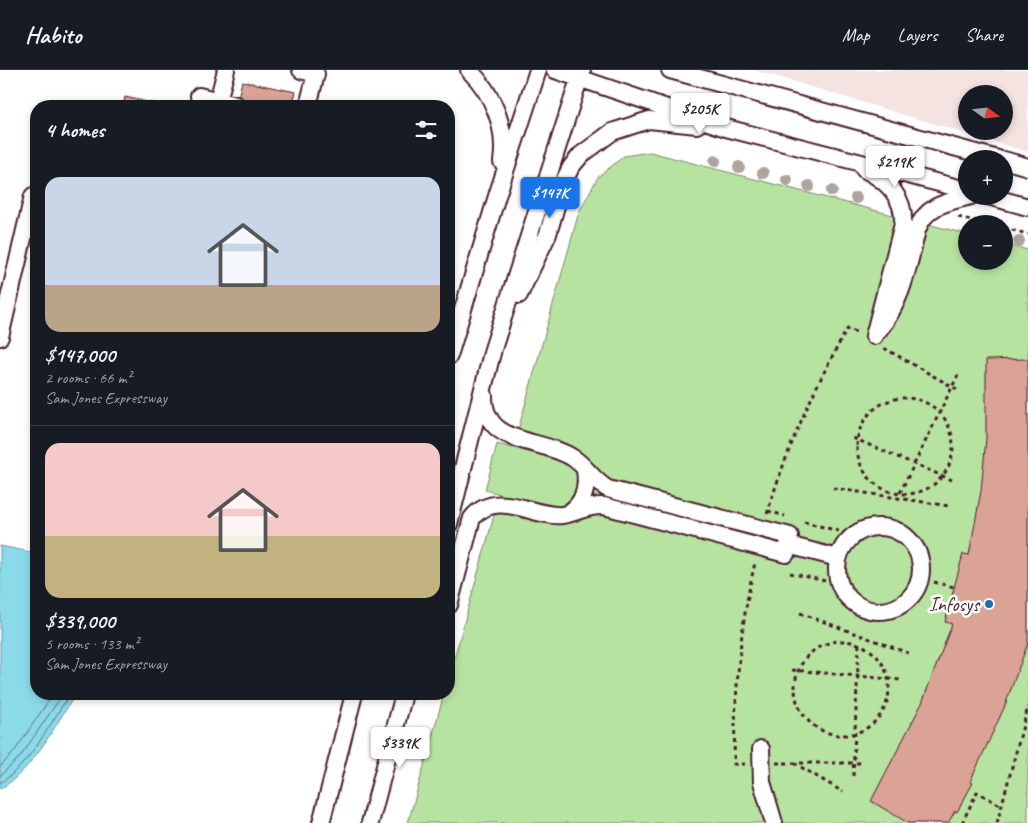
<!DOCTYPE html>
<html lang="en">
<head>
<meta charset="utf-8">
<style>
  :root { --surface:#171b24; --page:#242831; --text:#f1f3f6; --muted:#9ea1a6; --line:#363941; --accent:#1a73e8 }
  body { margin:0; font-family:Caveat,sans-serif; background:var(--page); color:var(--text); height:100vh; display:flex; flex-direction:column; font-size:19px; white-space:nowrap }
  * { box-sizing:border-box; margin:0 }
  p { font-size:16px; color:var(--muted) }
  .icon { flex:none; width:28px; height:28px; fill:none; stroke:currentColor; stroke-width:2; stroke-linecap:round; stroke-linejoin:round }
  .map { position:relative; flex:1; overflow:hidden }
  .side { position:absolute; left:30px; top:30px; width:425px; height:600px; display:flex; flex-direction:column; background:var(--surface); border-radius:20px; box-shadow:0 2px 8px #0003 }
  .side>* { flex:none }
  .needle { width:32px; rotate:105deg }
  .controls { position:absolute; left:958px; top:15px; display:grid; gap:10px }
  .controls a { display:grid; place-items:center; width:55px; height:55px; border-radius:50%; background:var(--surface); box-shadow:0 2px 8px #0003; font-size:25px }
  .price { position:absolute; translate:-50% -42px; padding:0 11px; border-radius:5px; background:#fff; color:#222; font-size:16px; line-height:32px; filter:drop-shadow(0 1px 2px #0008) }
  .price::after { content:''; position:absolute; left:50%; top:30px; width:15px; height:11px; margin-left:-8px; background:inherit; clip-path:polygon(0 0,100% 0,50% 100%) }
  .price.current { background:var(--accent); color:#fff }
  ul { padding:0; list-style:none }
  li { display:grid; align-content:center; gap:10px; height:265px; padding:0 15px }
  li+li { border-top:1px solid var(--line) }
  li span { display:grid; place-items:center; height:155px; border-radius:15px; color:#555 }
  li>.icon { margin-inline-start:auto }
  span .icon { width:90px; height:90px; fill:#fffc; stroke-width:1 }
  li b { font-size:21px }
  h2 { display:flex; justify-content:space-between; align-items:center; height:60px; padding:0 15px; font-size:21px }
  header { display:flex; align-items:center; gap:30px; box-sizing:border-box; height:70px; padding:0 25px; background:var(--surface); border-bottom:1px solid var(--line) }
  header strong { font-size:24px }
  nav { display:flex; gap:28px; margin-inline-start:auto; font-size:18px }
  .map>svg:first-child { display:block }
</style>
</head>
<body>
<header>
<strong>Habito</strong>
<nav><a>Map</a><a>Layers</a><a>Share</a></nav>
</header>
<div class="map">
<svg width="1028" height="753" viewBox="0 0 1028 753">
  <rect width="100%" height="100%" fill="#fff"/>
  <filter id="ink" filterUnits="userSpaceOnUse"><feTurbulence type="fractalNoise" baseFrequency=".02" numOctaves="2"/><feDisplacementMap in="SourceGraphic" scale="10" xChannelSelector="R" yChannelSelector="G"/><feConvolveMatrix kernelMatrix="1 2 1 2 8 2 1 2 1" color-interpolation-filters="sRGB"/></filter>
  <g filter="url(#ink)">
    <path fill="#f4e3e0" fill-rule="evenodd" d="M754 0H1028V82ZM966 24H1004V61H966Z"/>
    <path fill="#b7e3a1" stroke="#808166" d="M650 82 966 164V191H1004V174L1028 180V753H408L444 624H449V607L500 424 485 420 497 374 513 378 579 142 598 107 624 86Z"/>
    <path fill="#8bdae9" stroke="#718f9d" d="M0 476 36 483V624H76C54 656 34 699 0 719Z"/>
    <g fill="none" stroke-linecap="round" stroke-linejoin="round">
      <path stroke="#646a77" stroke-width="1" d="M0 697 14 682 53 624
        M0 706 20 687 63 624
        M0 713C29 696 51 652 70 624"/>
    </g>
    <path fill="#dba296" stroke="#4a1f2b" d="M242 11 296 22 292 36H236Z
      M125 27 165 36H123Z
      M1028 289V573L1004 638 970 712 973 713 957 742 955 741 948 753H908L871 731 922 633 952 554 945 552 963 484 969 485 981 421 986 368V290Z"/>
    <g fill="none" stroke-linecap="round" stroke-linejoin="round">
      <g stroke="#4a1f2b" stroke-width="20">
        <path id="minor" d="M301 0 316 4 308 36
          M469 0C493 24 507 57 502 92
          M555 0 726 58 966 120
          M670 0 998 89
          M199 26 236 35
          M218 31 226 0
          M1004 90 1028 97
          M864 99C886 110 905 127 903 154L874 266
          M988 126 1028 137
          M519 225 548 164 562 115 571 97 581 85 612 62 649 50 697 55
          M877 262C902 233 908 196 917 160 926 135 947 132 971 126
          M0 267 33 126
          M449 286 497 126 538 0
          M484 325C483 377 541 367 573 388 587 397 593 411 608 419L790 466
          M570 442C584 432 588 418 585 400
          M449 454 493 279 582 0
          M837 499a42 42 0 1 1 84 0a42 42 0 1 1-84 0Z
          M788 475 838 488
          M449 535 472 448C497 418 534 448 562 445 578 443 586 435 604 436L786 484
          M761 679 762 712 774 753
          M321 753 354 624
          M370 753 404 624"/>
      </g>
      <path stroke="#4a1f2b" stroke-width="3" stroke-dasharray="4 4" stroke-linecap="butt" d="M958 147 987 154
        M1004 158 1028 164
        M884 278 958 320
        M857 376a48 48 0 1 1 96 0a48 48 0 1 1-96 0Z
        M853 368 952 410
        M833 418 949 436
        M900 423 958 305
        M768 441 785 446
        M767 444C787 378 814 317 848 258L859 264
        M804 452 854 465
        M790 503 839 514
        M934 512 954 517
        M800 543 911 584
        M795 618a47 47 0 1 1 94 0a47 47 0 1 1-94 0Z
        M792 600 901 610
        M776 693H861
        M794 693 843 722
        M745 694H734C735 626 739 559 755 493
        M853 706 859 573
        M962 753 977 722 1002 736
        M997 753 1028 637"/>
      <use href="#minor" stroke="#fff" stroke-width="16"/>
    </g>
    <g fill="#aea49e">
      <circle cx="715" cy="91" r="6"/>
      <circle cx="739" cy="97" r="6"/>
      <circle cx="763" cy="103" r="6"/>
      <circle cx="787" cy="110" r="6"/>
      <circle cx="809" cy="116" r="6"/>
      <circle cx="832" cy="121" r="6"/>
      <circle cx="856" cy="128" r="6"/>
      <circle cx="1019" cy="171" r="6"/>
    </g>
  </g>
  <circle fill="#1f6fb2" stroke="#fff" stroke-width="2" cx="989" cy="534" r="5"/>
  <g text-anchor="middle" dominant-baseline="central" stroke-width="5" stroke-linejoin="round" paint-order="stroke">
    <g font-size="20" fill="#4a1f2b" stroke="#fff" text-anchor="end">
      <text x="979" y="534">Infosys</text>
    </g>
  </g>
</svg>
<div class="controls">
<a><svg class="needle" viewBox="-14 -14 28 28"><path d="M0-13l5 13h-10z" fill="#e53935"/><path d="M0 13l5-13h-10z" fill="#9ea1a6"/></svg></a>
<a>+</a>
<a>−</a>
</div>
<b class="price" style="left:700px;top:65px">$205K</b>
<b class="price" style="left:895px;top:118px">$219K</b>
<b class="price current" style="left:550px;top:149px">$147K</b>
<b class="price" style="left:400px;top:699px">$339K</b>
<section class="side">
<h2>4 homes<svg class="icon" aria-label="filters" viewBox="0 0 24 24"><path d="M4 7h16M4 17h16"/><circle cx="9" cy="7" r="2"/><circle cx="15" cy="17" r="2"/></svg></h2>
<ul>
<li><span style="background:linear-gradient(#c9d6e8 70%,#b9a48a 0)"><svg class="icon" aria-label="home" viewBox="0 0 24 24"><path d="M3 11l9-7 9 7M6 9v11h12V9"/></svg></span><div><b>$147,000</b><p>2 rooms · 66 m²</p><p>Sam Jones Expressway</p></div></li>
<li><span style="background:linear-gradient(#f6c9c9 60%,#c2b280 0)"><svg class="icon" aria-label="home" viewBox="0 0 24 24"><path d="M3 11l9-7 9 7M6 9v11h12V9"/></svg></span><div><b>$339,000</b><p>5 rooms · 133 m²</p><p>Sam Jones Expressway</p></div></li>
</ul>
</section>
</div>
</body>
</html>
